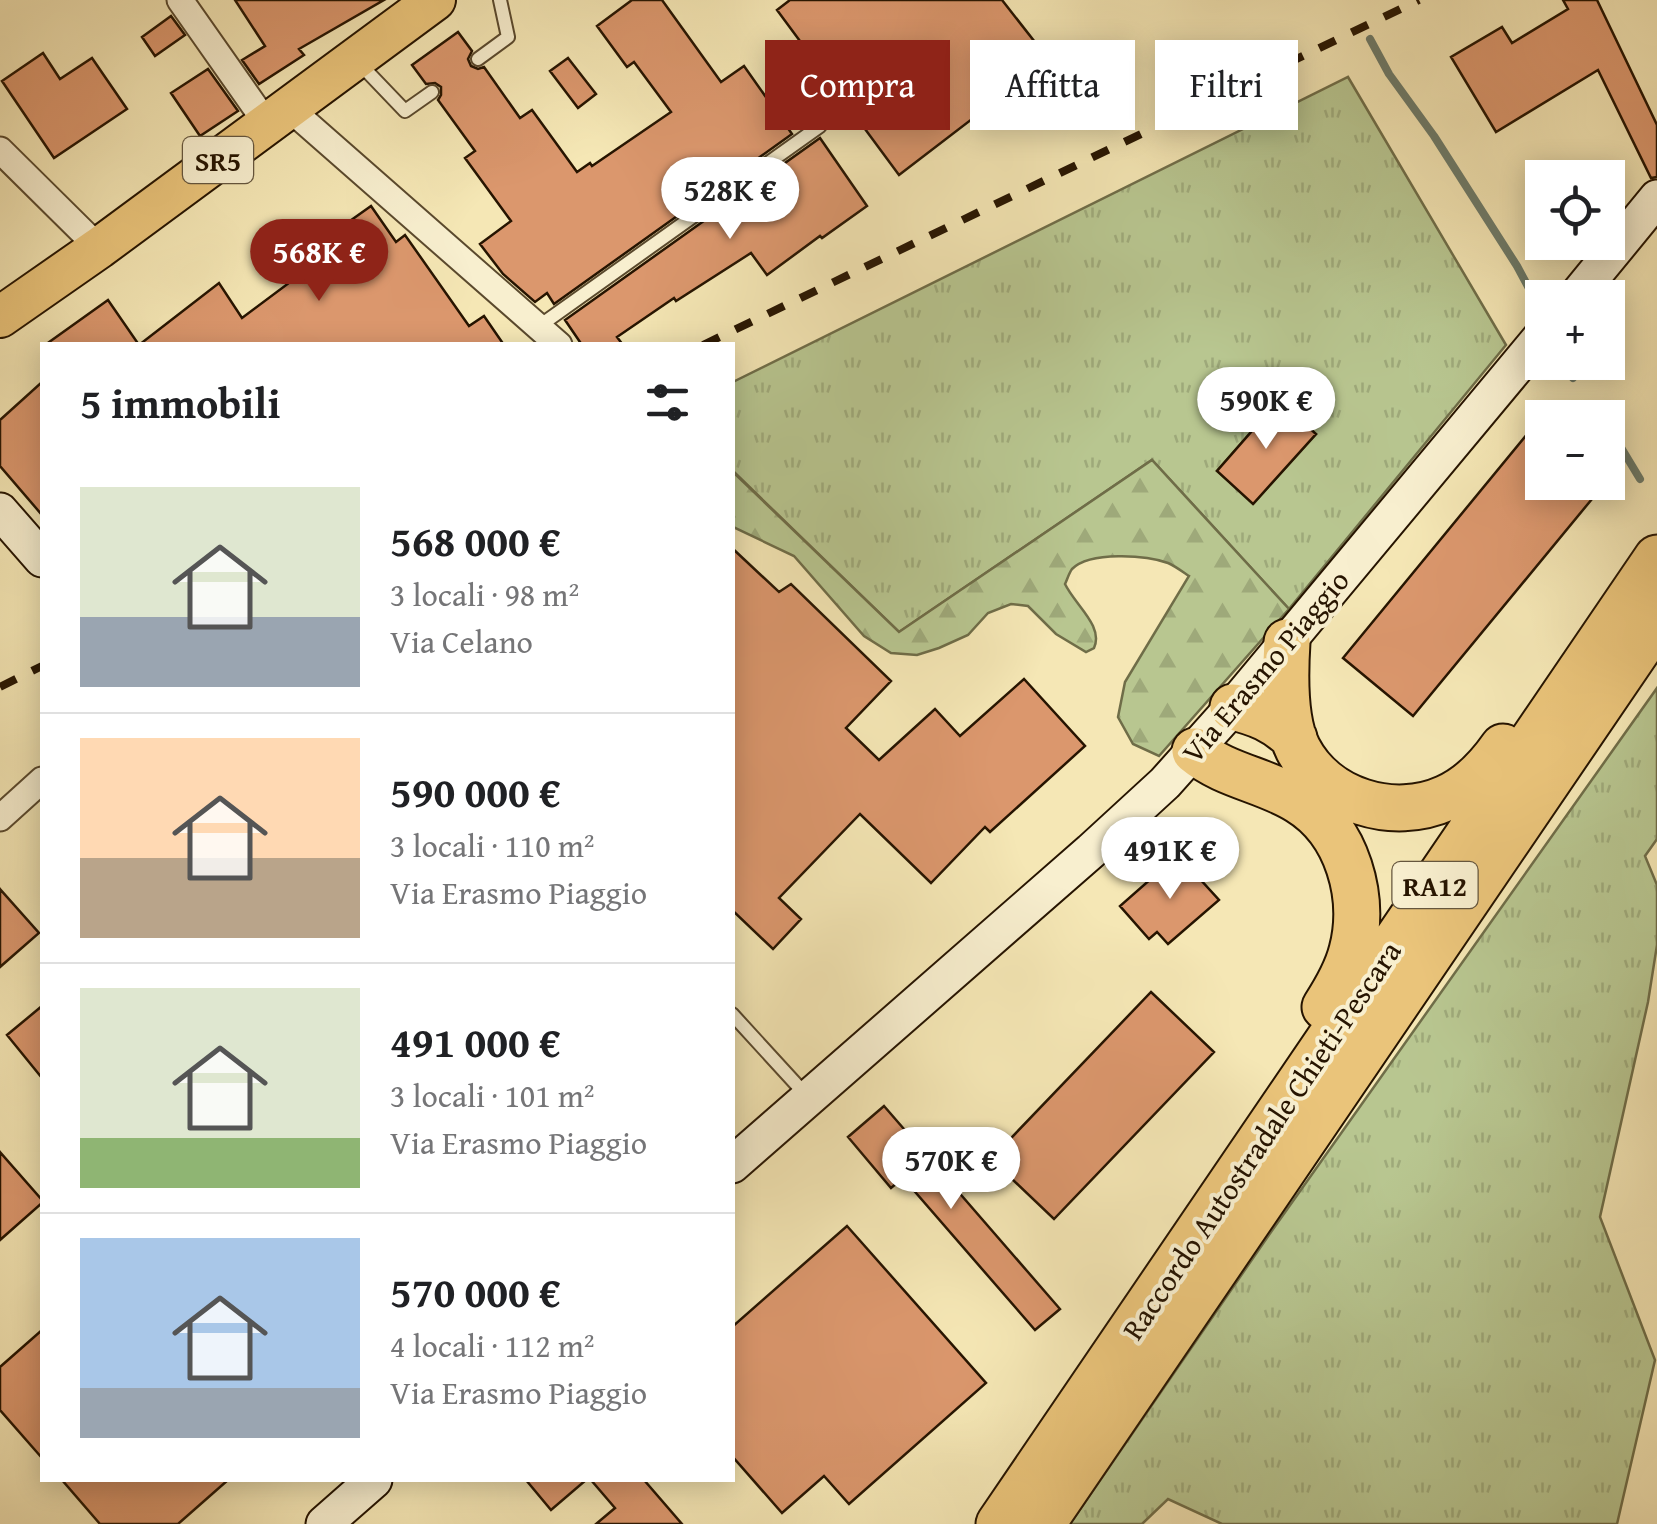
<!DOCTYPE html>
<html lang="it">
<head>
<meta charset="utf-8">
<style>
  :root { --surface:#fff; --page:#f2f2f2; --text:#202124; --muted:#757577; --line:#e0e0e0; --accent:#8f2418 }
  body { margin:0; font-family:"Gentium Book Plus",serif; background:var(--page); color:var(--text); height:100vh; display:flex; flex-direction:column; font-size:38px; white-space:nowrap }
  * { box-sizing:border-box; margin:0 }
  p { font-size:32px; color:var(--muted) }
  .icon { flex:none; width:55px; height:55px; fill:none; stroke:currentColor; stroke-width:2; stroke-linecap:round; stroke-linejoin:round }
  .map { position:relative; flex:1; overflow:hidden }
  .sheet { position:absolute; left:40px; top:342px; width:695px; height:1140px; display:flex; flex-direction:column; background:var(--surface); border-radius:0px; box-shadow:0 5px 25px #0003 }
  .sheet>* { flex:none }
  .guide { position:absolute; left:765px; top:40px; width:740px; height:90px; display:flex; gap:20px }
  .fabs { position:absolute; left:1525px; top:160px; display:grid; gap:20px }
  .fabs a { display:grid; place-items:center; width:100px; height:100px; border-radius:0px; background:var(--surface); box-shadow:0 5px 25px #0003; font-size:50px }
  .price { position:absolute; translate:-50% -85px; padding:0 22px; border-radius:35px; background:#fff; color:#222; font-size:32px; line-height:65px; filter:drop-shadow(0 2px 5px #0008) }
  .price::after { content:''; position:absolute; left:50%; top:60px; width:30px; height:22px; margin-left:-15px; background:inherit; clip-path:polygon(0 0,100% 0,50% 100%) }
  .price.on { background:var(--accent); color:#fff }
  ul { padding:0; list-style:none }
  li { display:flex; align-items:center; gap:30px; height:250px; padding:0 40px }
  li+li { border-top:2px solid var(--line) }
  li span { display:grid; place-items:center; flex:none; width:280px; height:200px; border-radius:0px; color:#555 }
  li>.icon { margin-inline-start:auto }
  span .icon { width:120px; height:120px; fill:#fffc; stroke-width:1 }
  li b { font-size:42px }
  h2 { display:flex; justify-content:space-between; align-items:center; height:120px; padding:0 40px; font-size:42px }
  .tag { padding:0 35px; border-radius:0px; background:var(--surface); box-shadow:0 5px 25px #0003; font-size:35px; line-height:90px }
  .tag.on { background:var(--accent); color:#fff }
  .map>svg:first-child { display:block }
</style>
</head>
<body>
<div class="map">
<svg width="1657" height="1524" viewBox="0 0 1657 1524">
  <defs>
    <pattern id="grass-tufts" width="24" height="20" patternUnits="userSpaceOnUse" patternTransform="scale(2.5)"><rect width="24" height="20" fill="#b8c690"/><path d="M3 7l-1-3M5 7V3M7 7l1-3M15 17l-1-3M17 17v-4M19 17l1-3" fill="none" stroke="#9ea97a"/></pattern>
    <pattern id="forest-firs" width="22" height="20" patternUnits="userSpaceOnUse" patternTransform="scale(2.5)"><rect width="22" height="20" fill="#b8c690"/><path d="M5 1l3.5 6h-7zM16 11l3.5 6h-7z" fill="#9ea97a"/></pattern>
  </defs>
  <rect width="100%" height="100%" fill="#f5e7b5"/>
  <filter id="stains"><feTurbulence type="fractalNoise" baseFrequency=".002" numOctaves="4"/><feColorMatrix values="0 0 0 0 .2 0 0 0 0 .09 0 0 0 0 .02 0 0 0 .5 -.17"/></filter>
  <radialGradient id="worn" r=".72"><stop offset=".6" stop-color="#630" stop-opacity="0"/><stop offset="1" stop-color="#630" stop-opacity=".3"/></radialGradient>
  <path fill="url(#grass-tufts)" stroke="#6f6d48" stroke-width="2.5" fill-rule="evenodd" d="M1348 77 1506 345 1289 609 1152 460 899 632 733 471V382ZM1279 401 1316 434 1254 503 1217 471Z
    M1657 688V839L1645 856 1657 885V945L1648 1002 1600 1217 1655 1360 1617 1524H1222L1168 1499 1142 1524H1070L1271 1232Z"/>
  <path fill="url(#forest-firs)" stroke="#6f6d48" stroke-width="2.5" d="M1152 460 1289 609 1159 756 1133 744 1118 717 1125 682 1189 576C1183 572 1175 566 1168 563 1146 555 1090 551 1072 569 1069 573 1067 580 1065 584 1075 605 1104 626 1094 648L1086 652 1056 634 1028 606 1011 604 988 613 968 635 939 648 917 655 891 653 864 636 794 556 733 527 732 471 899 632Z"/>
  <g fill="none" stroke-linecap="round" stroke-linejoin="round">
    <path stroke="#6d7b6a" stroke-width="8" d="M1370 39 1389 74 1434 136 1517 266 1540 309
      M1561 362 1573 378
      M1598 411 1602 418
      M1608 426 1640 479"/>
  </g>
  <path fill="#db976d" stroke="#261400" stroke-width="2.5" d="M235 0H384L299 49 304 55 259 84 242 60 265 46Z
    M632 0H662L721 82 744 66 792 134 554 304 547 293 535 302 503 274 480 244 511 221 465 158 475 151 438 100 441 95V87L435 83 426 84 412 65 458 32 472 51 468 59 471 66 478 69 484 67 520 118 532 110 577 172 590 163 592 166 671 112 634 62 627 67 597 26Z
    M790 0H1002L1049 60 899 175 777 10Z
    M1563 0H1597L1657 125V177L1651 178 1598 70 1496 132 1451 57 1502 27 1512 43 1568 9Z
    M171 16 185 35 155 56 142 37Z
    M43 53 60 79 92 58 127 109 54 158 2 81Z
    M568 58 596 94 578 108 550 71Z
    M208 69 238 111 200 136 171 93Z
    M820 138 867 206 822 238 820 236 767 275 751 253 676 301 674 298 617 337 623 345H582L565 320Z
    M371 206 396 242 405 235 469 326 484 316 504 345H45L108 300 139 345 219 283 242 318 317 262 309 250Z
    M42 382V515L0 466V420Z
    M1279 400 1316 434 1253 504 1217 471Z
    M1542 416V482H1606L1413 716 1343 658Z
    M732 548 779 592 791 584 891 681 846 728 879 760 935 709 960 736 1024 679 1085 746 990 832 985 827 931 883 860 814 779 898 801 919 773 949 732 910Z
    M1178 855 1219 900 1168 944 1157 932 1149 939 1120 906Z
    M0 889 39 933 0 967Z
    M1151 992 1214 1052 1054 1219 991 1159Z
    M42 1006V1078L7 1035Z
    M884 1106 1060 1309 1035 1330 903 1178 891 1188 848 1137Z
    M0 1152 42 1200V1203L0 1240Z
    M847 1226 986 1383 849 1504 824 1476 782 1513 732 1456V1327Z
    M42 1330V1458L0 1410V1367Z
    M62 1480H228L178 1524H100Z
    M526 1480H586L551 1510Z
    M591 1480H644L682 1524H596L615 1508Z"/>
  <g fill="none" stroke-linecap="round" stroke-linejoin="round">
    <g stroke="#5a492d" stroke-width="16">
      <path id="lane" d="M478 59 508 37 500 0
        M360 64 405 111 432 92
        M538 327 820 126
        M732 1014 807 1096"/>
    </g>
    <g stroke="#5a492d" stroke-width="29">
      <path id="street" d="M180 0 267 124
        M289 108 559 345
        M0 150 99 248
        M0 818 42 780"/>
    </g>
    <g stroke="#261400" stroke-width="39">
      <path id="secondary" d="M1575 298 1657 198
        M0 511 42 559
        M732 1165 1091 851 1165 783 1233 707 1542 336
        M324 1524 374 1480"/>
    </g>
    <g stroke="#261400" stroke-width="44">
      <path id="primary" d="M0 317 99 248 435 0"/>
    </g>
    <g stroke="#261400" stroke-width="49">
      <path id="highway" d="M1287 642C1285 673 1284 721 1298 749 1325 801 1393 822 1446 798 1469 788 1489 767 1503 747
        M1233 707C1258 713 1275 720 1294 738
        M1195 751C1225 776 1266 780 1299 801 1348 831 1366 897 1352 951 1347 971 1336 990 1325 1007
        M999 1524 1657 558
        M1042 1524 1657 621"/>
    </g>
    <use href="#lane" stroke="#f8efcf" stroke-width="12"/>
    <use href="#street" stroke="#f8efcf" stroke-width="25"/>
    <use href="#secondary" stroke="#f8efcf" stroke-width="35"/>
    <use href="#primary" stroke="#eac47a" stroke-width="40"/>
    <use href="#highway" stroke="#eac47a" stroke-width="45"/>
    <path stroke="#261400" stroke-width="8" stroke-dasharray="18 18" stroke-linecap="butt" d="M703 345 1419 0
      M0 687 42 666"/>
  </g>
  <g text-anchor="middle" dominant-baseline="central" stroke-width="8" stroke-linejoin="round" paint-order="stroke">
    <g fill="#f8efcf" stroke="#65563e" stroke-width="2.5">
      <rect x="183" y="137" width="70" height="46" rx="8"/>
      <rect x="1392.5" y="862" width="85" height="46" rx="8"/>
    </g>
    <g font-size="28" font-weight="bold" fill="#261400">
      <text x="218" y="160">SR5</text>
      <text x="1435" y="885">RA12</text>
    </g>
    <g font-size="30" fill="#261400" stroke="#f8efcf">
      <text transform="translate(1265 666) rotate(-50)">Via Erasmo Piaggio</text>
      <text transform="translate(1261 1140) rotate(-56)">Raccordo Autostradale Chieti-Pescara</text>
    </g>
  </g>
  <rect width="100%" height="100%" filter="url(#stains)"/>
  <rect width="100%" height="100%" fill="url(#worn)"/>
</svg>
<div class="fabs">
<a><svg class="icon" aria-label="locate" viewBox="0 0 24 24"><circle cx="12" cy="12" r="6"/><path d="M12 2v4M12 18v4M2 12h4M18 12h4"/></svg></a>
<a>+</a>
<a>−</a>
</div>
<b class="price" style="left:730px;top:242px">528K €</b>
<b class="price on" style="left:319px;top:304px">568K €</b>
<b class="price" style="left:1266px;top:452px">590K €</b>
<b class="price" style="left:1170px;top:902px">491K €</b>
<b class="price" style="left:951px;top:1212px">570K €</b>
<div class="guide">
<a class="tag on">Compra</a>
<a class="tag">Affitta</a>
<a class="tag">Filtri</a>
</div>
<section class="sheet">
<h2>5 immobili<svg class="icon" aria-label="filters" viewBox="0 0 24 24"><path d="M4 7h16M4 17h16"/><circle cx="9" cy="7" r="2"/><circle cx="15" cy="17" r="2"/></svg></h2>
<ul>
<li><span style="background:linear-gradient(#dfe7d0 65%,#9aa5b1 0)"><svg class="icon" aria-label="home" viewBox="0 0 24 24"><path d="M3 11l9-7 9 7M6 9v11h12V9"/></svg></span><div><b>568 000 €</b><p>3 locali · 98 m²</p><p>Via Celano</p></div></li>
<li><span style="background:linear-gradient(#ffd9b3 60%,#b9a48a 0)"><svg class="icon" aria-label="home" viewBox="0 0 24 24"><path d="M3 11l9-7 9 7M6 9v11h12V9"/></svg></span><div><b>590 000 €</b><p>3 locali · 110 m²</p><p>Via Erasmo Piaggio</p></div></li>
<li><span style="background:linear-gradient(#dfe7d0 75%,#8fb573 0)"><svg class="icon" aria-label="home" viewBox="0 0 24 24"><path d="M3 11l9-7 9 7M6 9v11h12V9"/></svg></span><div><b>491 000 €</b><p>3 locali · 101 m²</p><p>Via Erasmo Piaggio</p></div></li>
<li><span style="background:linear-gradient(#a9c7e8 75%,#9aa5b1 0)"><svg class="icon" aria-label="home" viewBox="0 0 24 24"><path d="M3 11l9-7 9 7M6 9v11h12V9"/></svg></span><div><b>570 000 €</b><p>4 locali · 112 m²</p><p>Via Erasmo Piaggio</p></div></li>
</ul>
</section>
</div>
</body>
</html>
